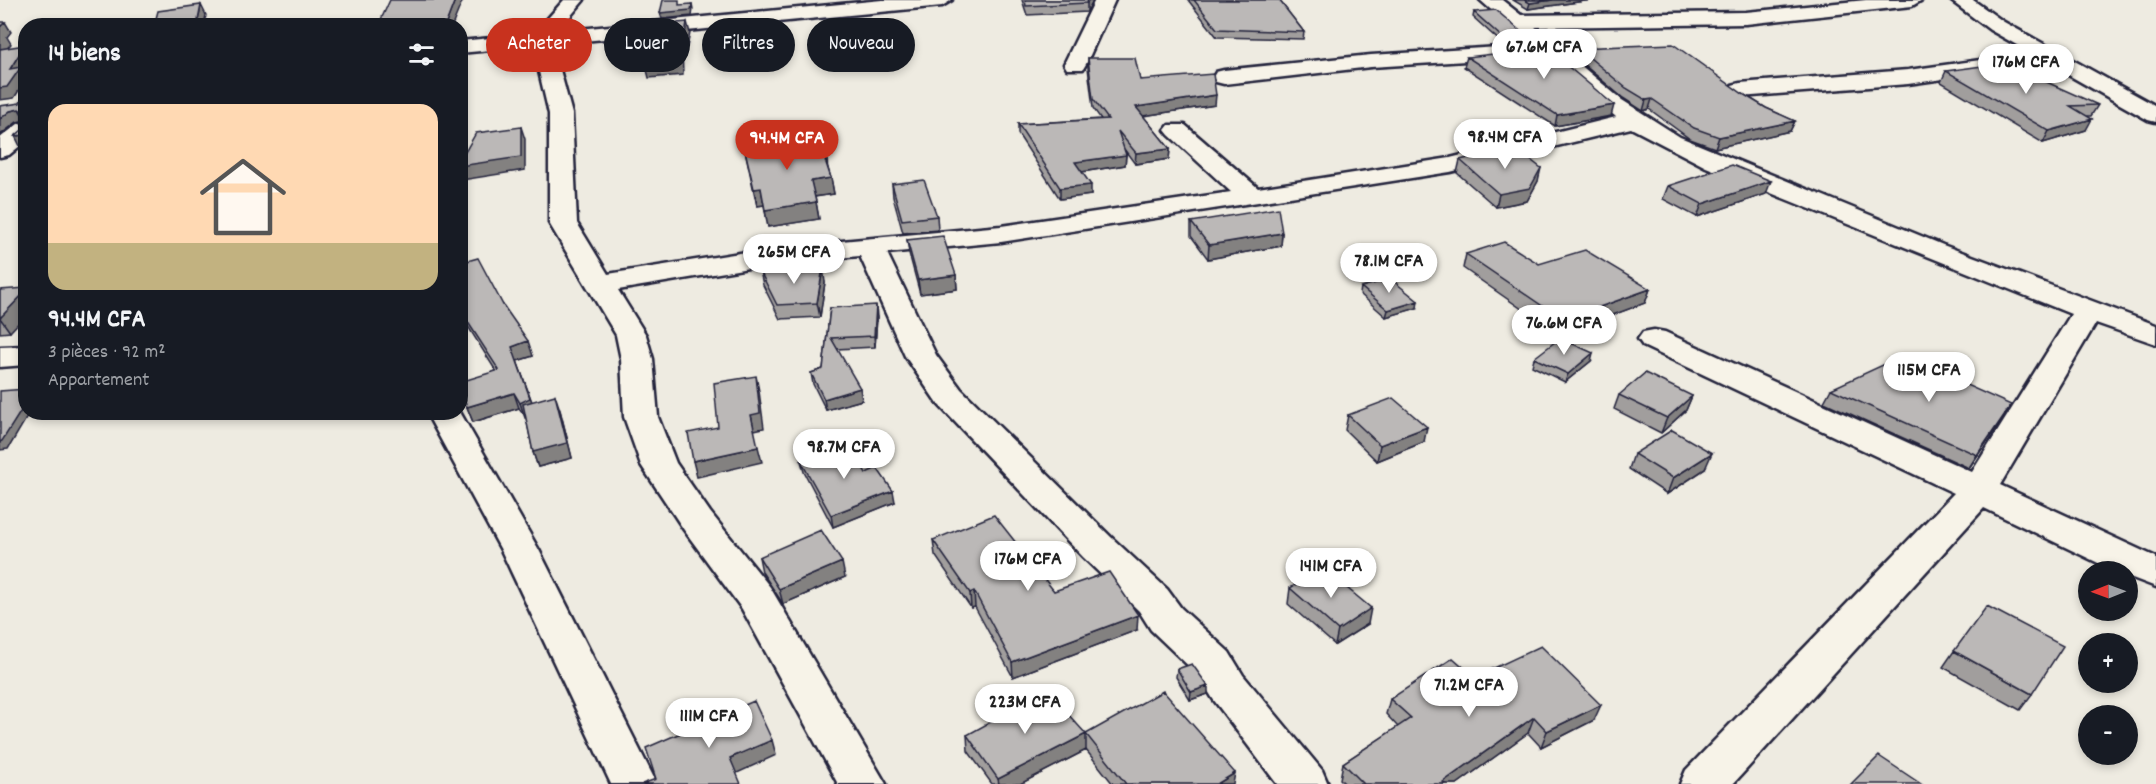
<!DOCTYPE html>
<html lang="fr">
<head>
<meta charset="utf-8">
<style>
  :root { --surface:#171b24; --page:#20242c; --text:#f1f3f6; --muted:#9ea1a6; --accent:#c8321e }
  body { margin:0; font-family:Dekko,sans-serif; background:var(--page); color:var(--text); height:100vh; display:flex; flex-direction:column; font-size:22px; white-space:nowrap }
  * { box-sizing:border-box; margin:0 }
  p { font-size:20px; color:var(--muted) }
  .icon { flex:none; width:33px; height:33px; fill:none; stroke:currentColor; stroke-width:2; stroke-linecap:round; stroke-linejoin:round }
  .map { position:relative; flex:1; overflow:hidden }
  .panel { position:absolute; left:18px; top:18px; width:450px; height:402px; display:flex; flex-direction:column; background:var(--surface); border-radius:24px; box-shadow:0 3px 9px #0003 }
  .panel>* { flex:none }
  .hud { position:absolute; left:486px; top:18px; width:570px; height:54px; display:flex; gap:12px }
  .needle { width:39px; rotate:269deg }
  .fabs { position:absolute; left:2078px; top:561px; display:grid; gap:12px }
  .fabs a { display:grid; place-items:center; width:60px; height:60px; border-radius:50%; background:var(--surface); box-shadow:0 3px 9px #0003; font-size:30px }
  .price { position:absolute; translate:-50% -51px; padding:0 14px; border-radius:21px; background:#fff; color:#222; font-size:20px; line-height:39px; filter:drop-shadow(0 2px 3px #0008) }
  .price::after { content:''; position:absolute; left:50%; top:36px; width:18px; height:14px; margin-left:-9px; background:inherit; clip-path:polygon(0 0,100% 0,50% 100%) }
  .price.on { background:var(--accent); color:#fff }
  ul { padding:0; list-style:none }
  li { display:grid; align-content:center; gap:12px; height:318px; padding:0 30px }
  li span { display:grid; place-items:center; height:186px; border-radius:18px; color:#555 }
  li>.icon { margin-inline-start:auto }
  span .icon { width:108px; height:108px; fill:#fffc; stroke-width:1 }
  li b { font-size:26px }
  h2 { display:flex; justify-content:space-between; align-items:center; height:72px; padding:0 30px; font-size:26px }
  .pill { padding:0 21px; border-radius:27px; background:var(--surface); box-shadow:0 3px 9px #0003; font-size:21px; line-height:54px }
  .pill.on { background:var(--accent); color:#fff }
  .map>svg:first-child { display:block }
</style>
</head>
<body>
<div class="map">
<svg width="2156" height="784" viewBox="0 0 2156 784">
  <rect width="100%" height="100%" fill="#eeebe1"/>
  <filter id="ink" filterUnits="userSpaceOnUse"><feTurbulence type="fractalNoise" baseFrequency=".0167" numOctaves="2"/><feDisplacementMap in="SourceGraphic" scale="12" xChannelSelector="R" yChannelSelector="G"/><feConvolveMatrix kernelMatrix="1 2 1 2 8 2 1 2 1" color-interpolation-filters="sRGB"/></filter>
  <g filter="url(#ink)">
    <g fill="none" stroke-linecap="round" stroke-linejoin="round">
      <g stroke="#22223b" stroke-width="5">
        <path id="minor" d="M564 0H584L558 31 882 0H952L942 6 553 44 572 114 577 223 608 274 778 247 1001 226 1231 192 1169 135 1165 130 1169 125H1185L1258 188 1450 158 1616 117 1544 56 1371 67 1224 84 1216 82 1213 77 1216 72 1224 70 1371 55 1531 45 1480 0H1502L1521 15 1746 12 1866 0H1922L1912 6 1746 24 1535 27 1622 100 1680 137 1943 245 2156 325V344L2096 323 2000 485 2156 557V587L2127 576V572H2117L1984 508 1733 784H1680L1686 770 1954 493 1643 346 1638 339 1643 332 1654 330 1665 332 1972 472 2071 314 1706 167 1631 128 1450 172 1001 242 887 253 936 355 961 389 1111 537 1167 589 1181 608 1229 652 1243 675 1322 770 1328 784H1277L1213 699 1199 676 1151 630 1139 611 1083 557 937 403 905 356 860 256 778 263 618 290 646 335 653 359 658 417 676 463 710 512 770 587 886 784H838L742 609 684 530 641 465 624 417 621 359 616 335 549 223V114L533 46 460 53V41L534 34Z
          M1095 0H1115L1086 64 1083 69H1067L1064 64Z
          M1950 0H1973L2004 22 2156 106V122L2148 120 2049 64 1908 84 1740 97 1732 95 1729 90 1732 85 1740 83 1908 70 2031 53 1990 30Z
          M26 122V141L9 155 0 157V138L18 124Z
          M26 346V365L0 367V347Z
          M426 412H460L539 550 657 784H611L501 550Z"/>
      </g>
      <use href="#minor" fill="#f7f3e8" fill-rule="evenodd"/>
    </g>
    <path fill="#a19e9d" stroke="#22223b" stroke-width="1.5" d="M1022 0H1093L1087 12 1027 15Z
      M1188 0H1279L1304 32 1303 39 1217 37Z
      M1513 0H1592L1528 9Z
      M1474 12 1527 37 1525 43 1503 44 1473 17Z
      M1578 48 1743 94 1766 108 1795 121 1790 131 1715 148 1690 139 1649 109 1643 111 1623 98 1576 58Z
      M1467 57 1611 116 1555 126 1464 67Z
      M1088 58 1140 80 1215 105 1143 116 1170 149 1169 159 1135 164 1124 149 1126 155 1125 165 1081 172 1091 195 1060 199 1018 134V124L1101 119 1093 108 1088 68Z
      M1946 71 2098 105 2091 116H2088L2086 130 2043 143 1941 82Z
      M824 139 827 165 831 178 834 194 815 197 819 219 768 227 764 205 757 206 744 146Z
      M1460 160 1538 181 1527 201 1496 207 1457 173Z
      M892 184 937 216 938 230 903 233 893 197Z
      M1668 186 1766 194 1697 217 1663 199Z
      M1191 222 1282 233 1281 246 1208 259 1191 236Z
      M907 240 956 275 957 289 920 294 909 253Z
      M1466 254 1539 264 1650 289 1645 303 1559 335 1463 268Z
      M460 263 503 305 533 356 517 361 532 402 560 410 572 458 538 467 533 452 526 417 519 408 473 422 467 407 496 371 464 320 460 321Z
      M760 271 825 282 820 317 780 319 763 285Z
      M1361 287 1417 308 1386 317 1360 294Z
      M0 290 10 332 0 333Z
      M830 308 877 317 875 347 837 349 862 400 826 410 813 384 811 373 823 369Z
      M1534 358 1591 361 1565 382 1532 366Z
      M1891 367 2003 418 1969 468 1824 402 1831 389Z
      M1619 395 1692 396 1686 410 1661 433 1614 409Z
      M1348 415 1424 442 1377 461 1345 430Z
      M1634 454 1705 469 1667 494 1629 469Z
      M801 461 866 473 895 502 833 527 804 472Z
      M933 540 1054 591 1137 630 1013 677 975 607 971 608 935 555Z
      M759 557 845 577 783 604 762 572Z
      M1290 588 1368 624 1335 645 1288 604Z
      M1954 651 2032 694 2020 710 1943 667Z
      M1177 669 1208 694 1190 700 1176 677Z
      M1475 677 1594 720 1541 747 1528 733 1457 784H1345L1340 779 1343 763 1398 727 1386 714 1390 699Z
      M1086 734 1233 784H1113L1086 750 1020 784H992L968 751 967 735Z"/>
    <path fill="#838180" stroke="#22223b" stroke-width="1.5" d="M455 0H464L461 4 452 26H445Z
      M1088 0H1093L1087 12V3Z
      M1553 0H1592L1528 9 1530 3Z
      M692 4 693 9 692 16 662 19 660 13Z
      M201 5 206 15 204 26H197Z
      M5 22 11 32 7 37 11 44 0 56V27Z
      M687 22 690 33 687 47H682L683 75 649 78 646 66 679 36Z
      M25 45 26 64 22 70 26 75V80L14 98 0 100V88L10 69Z
      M1216 95 1215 105 1136 117V107Z
      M1652 99 1649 109 1643 111 1646 100Z
      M1614 105 1611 116 1555 126 1557 115Z
      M19 109 25 120 17 122 0 135V119L10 111Z
      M2092 119 2086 130 2043 143 2049 131Z
      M1795 121 1790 131 1715 148 1719 137Z
      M521 127 525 139V170L462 180 460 177V166Z
      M26 135V147L21 148 15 136Z
      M824 139 827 155 828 176 825 160Z
      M1170 149 1169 159 1135 164 1136 153Z
      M1126 155 1125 165 1075 173V162Z
      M1541 168 1538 181 1527 201 1496 207 1499 194Z
      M831 178 834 194 813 197 811 181Z
      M1771 181 1766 194 1697 217 1702 204Z
      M1091 185V195L1060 199V188Z
      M761 188 764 205 757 206 754 189Z
      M816 202 819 219 768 227 765 210Z
      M1282 233 1281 246 1208 259 1209 245Z
      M823 268 825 282 820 317 817 303Z
      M956 275 957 289 920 294 918 280Z
      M1650 289 1645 303 1559 335 1563 320Z
      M26 291V315L10 332 0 318Z
      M1418 301 1417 308 1386 317 1388 310Z
      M876 305 877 317 875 347 874 336Z
      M460 312 464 320 460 321Z
      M528 341 533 356 517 361 536 413 525 418 520 403 512 347Z
      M1593 353 1591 361 1565 382 1568 374Z
      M756 376 759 391 764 428 754 430 751 415Z
      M860 388 862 400 826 410 824 399Z
      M514 393 519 408 473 422 467 407Z
      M555 395 560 410 572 458 538 467 533 452Z
      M1692 396 1686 410 1661 433 1667 418Z
      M26 403V412H30L8 449 0 450V442Z
      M2011 405 2003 418 1969 468 1977 455Z
      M1427 427 1424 442 1377 461 1380 445Z
      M758 447 762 462 697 477 693 461Z
      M1712 453 1705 469 1667 494 1673 478Z
      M893 491 895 502 833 527 831 515Z
      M842 562 845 577 783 604 779 589Z
      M974 591 975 607 971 608 970 593Z
      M1371 608 1368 624 1335 645 1338 630Z
      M1138 615 1137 630 1013 677 1012 662Z
      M1208 686V694L1190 700 1191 692Z
      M1601 705 1594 720 1541 747 1547 731Z
      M1534 717 1528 733 1457 784H1442L1443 782Z
      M1086 734V750L1020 784H999L998 779Z
      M772 740 776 755 735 774 730 758Z
      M1235 773 1233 784H1217Z"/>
    <path fill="#bbb8b7" stroke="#22223b" stroke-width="1.5" d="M390 0H455L445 26H378Z
      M663 0H679V5L692 4 691 10 660 13Z
      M1025 0H1088L1087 3 1026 6Z
      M1194 0H1279L1304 32 1217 29Z
      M1524 0H1553L1530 3Z
      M201 5 197 26H154L158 11Z
      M1496 10 1527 37 1504 39 1474 12Z
      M0 22H5L0 27Z
      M687 22 685 35 679 36 681 63 646 66 655 25Z
      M1673 44 1743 94 1766 108 1795 121 1719 137 1694 128 1652 99 1646 100 1626 88 1578 48Z
      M25 45 10 69 21 67 7 87 0 88V49Z
      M1546 48 1614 105 1557 115 1467 57Z
      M1088 58H1135L1140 80 1213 74 1216 95 1136 107 1170 149 1136 153 1118 131 1126 155 1075 162 1091 185 1060 188 1018 124 1108 119 1093 99Z
      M2004 63 2098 105 2070 106 2092 119 2049 131 1946 71Z
      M26 97V135L15 136 22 130V111L19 109 10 111 0 119V106L20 103 22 98Z
      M521 127V157L460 166V161L476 133Z
      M824 139 825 160 831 178 811 181 816 202 765 210 761 188 754 189 744 146Z
      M1514 147 1541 168 1530 188 1499 194 1460 160Z
      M1732 165 1771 181 1702 204 1668 186Z
      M924 180 937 216 902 220 892 184Z
      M1278 208 1282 233 1209 245 1191 222Z
      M943 236 956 275 918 280 907 240Z
      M1504 242 1539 264 1585 250 1650 289 1563 320 1466 254Z
      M478 258 503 305 528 341 512 347 530 398 520 403 514 393 467 407 460 385V382L499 370 460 310V263Z
      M823 268 817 303 777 305 760 271Z
      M1391 279 1418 301 1388 310 1361 287Z
      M26 288V291L0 318V290Z
      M876 305 874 336 831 338 860 388 824 399 811 373 823 369 830 308Z
      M1560 338 1593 353 1568 374 1534 358Z
      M1904 357 2011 405 1977 455 1831 389 1885 364 1891 367Z
      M1645 373 1692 396 1667 418 1619 395Z
      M756 376 760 413 751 415 758 447 693 461 688 433 718 427 714 383Z
      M26 389V403L2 441 0 442V391Z
      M555 395 567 443 533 452 523 404Z
      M1393 398 1427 427 1380 445 1348 415Z
      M1672 430 1712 453 1673 478 1634 454Z
      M850 445 866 473 877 468 893 491 831 515 801 461Z
      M994 515 1054 591 1109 572 1138 615 1012 662 974 591 970 593 933 540Z
      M821 530 842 562 779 589 759 557Z
      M1323 568 1371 608 1338 630 1290 588Z
      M1987 606 2063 646 2032 694 1954 651Z
      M1541 646 1601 705 1547 731 1534 717 1443 782 1445 784H1364L1343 763 1411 718 1390 699 1453 658 1475 677Z
      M1192 664 1208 686 1191 692 1177 669Z
      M1047 691 1086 734 998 779 967 735Z
      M1163 691 1235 773 1217 784H1126L1086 734Z
      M754 701 772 740 730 758 741 784H642L656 779 646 748Z
      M1879 756 1921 784H1851Z"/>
  </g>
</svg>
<div class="fabs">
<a><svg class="needle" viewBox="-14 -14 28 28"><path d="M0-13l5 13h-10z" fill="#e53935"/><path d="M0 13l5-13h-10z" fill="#9ea1a6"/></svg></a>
<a>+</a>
<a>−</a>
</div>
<b class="price" style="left:1544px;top:80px">67.6M CFA</b>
<b class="price" style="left:2026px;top:95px">176M CFA</b>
<b class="price" style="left:1505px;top:170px">98.4M CFA</b>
<b class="price on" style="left:787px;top:171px">94.4M CFA</b>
<b class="price" style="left:794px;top:285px">265M CFA</b>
<b class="price" style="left:1389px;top:294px">78.1M CFA</b>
<b class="price" style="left:1564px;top:356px">76.6M CFA</b>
<b class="price" style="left:1929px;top:403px">115M CFA</b>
<b class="price" style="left:844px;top:480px">98.7M CFA</b>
<b class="price" style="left:1028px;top:592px">176M CFA</b>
<b class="price" style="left:1331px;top:599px">141M CFA</b>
<b class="price" style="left:1469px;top:718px">71.2M CFA</b>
<b class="price" style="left:1025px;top:735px">223M CFA</b>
<b class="price" style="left:709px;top:749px">111M CFA</b>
<div class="hud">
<a class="pill on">Acheter</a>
<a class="pill">Louer</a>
<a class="pill">Filtres</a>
<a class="pill">Nouveau</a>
</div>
<section class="panel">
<h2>14 biens<svg class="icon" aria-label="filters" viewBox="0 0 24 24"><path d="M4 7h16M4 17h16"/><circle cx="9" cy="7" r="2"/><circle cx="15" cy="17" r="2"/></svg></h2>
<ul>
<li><span style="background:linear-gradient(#ffd9b3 75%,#c2b280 0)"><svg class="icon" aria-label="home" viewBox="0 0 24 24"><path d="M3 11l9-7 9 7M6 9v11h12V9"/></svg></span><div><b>94.4M CFA</b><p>3 pièces · 92 m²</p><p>Appartement</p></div></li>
</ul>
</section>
</div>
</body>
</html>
